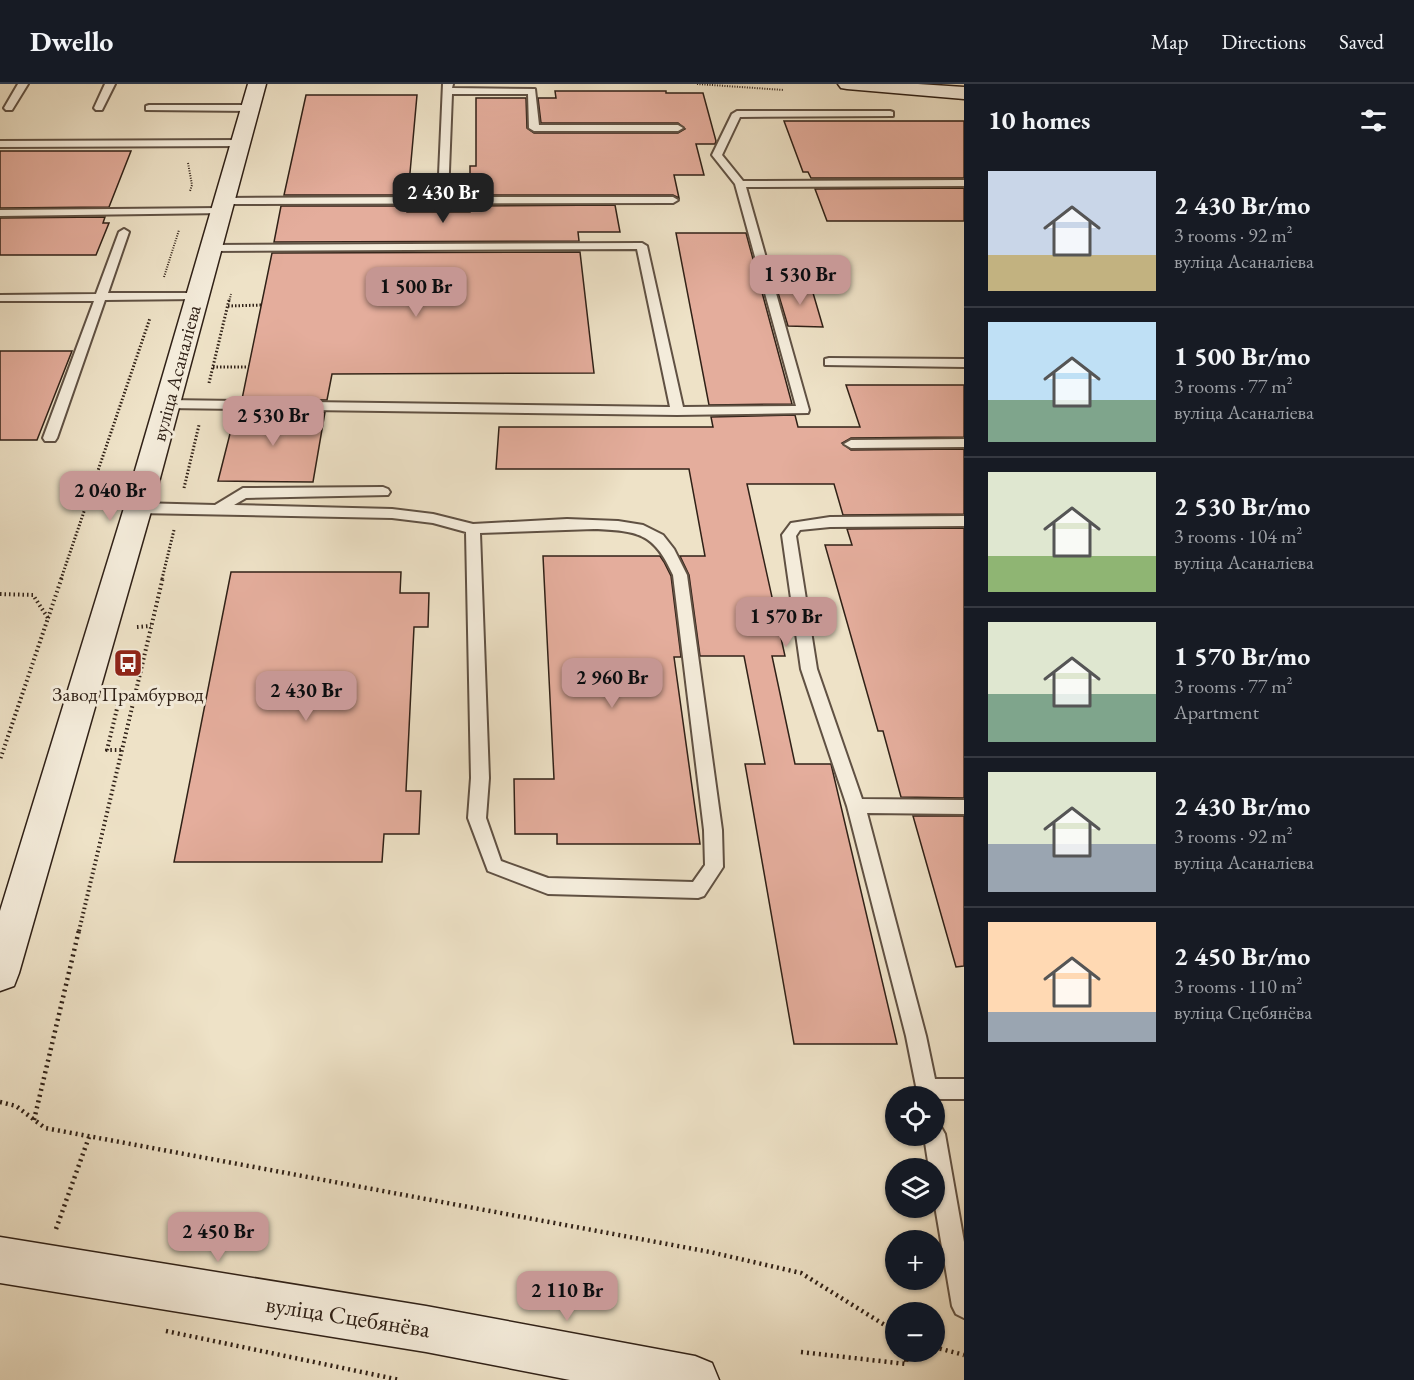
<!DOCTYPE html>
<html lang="en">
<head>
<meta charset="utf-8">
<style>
  :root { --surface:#171b24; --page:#242831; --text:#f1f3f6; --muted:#9ea1a6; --line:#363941; --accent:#c59692 }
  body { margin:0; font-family:"EB Garamond",serif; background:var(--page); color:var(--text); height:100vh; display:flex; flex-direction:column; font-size:22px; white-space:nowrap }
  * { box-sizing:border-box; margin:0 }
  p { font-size:20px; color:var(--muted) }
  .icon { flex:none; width:33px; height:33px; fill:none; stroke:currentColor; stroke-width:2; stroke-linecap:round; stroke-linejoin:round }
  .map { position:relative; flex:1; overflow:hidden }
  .details { display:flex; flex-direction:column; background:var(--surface); width:450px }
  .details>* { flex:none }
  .controls { position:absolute; left:885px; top:1002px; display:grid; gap:12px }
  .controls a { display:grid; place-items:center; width:60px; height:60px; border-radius:50%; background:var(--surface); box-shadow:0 2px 4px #0004; font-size:30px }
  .price { position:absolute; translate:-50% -51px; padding:0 14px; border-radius:12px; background:var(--accent); color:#111; font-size:20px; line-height:39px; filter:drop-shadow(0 2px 3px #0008) }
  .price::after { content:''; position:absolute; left:50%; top:36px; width:18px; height:14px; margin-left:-9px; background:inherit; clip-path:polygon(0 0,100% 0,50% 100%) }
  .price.active { background:#222; color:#fff }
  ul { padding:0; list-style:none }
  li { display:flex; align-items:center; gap:18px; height:150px; padding:0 24px }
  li+li { border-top:2px solid var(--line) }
  li span { display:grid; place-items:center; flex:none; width:168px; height:120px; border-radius:0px; color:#555 }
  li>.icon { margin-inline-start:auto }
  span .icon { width:72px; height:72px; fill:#fffc; stroke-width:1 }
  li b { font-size:26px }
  h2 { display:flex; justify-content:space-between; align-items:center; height:72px; padding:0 24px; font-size:26px }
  header { display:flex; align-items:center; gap:36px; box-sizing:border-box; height:84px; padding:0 30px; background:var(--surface); border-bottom:2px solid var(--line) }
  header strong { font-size:28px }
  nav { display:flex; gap:33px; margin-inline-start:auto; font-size:21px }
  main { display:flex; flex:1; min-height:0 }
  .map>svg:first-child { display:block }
</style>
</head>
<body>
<header>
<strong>Dwello</strong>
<nav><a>Map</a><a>Directions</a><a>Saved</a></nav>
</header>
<main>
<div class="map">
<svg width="964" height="1296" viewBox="0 0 964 1296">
  <rect width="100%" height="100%" fill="#eee2c7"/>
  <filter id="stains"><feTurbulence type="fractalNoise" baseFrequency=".00333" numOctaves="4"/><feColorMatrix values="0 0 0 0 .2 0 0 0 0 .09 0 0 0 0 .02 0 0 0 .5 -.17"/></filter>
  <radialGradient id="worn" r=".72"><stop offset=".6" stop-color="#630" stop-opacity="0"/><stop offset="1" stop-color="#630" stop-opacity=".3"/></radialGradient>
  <path fill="#e4ad9c" stroke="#302117" stroke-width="1.5" d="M555 7H666V9H703L716 57 715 60H696L704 91H674L679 114 673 111H470V82H476V14H526L527 44 534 49H678L685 45 678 39H541L538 14H556Z
    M306 11H417L408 111H284Z
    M784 37H964V94H811L808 88H803Z
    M0 67H131L109 123 0 124Z
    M964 104V137H827L815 105Z
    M615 121 620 148H578L579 157 274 158 281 122H407V128H470V122Z
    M105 133 103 139H109L96 171H0V134Z
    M676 149H746L792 320 709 321Z
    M580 168 594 289 332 290 327 316 242 315 272 169Z
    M776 202H811L823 243 788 242Z
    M0 267H72L37 356H0Z
    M846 301H964V353L851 354 842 359 851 366 964 365V430L843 431 834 400H747L785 572H772L795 680H831L897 960H794L745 680H765L744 572H700L689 491 680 472H705L689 385H496L499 343H713L711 333 795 331 798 343H860Z
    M240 327 325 328 313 398 218 397 235 330H239Z
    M964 444V714L901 713 883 647H878L825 461H852L847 445Z
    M543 472H660L664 478 671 492 681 573H674L700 760H557V750H515L514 695H554Z
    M231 488H401L400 509H429L428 543H414L406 707H421L419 750H384L382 778H174Z
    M913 732H964V882L956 883Z"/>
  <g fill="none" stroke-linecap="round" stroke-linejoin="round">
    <g stroke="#605143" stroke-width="4">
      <path id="lane" d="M18 0H28L12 26H6L4 24Z
        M105 0H115L102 26H96L94 24Z
        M443 0H453L452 4 535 5 539 41H678L683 44 678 47H534L529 44 528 10H452L448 113H673L678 116 673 119 224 120 219 117 224 114 438 113Z
        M149 21H251L256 24 251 27 146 26V22Z
        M890 27 893 28V32L740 33 722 71 743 97 964 96V102L746 103 809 326 808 329 677 331 167 324 161 320 167 316 670 323 637 165 211 167 206 164 211 161 642 159 647 162 683 323 796 322 735 100 712 71 732 30 737 27Z
        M0 57 241 56 246 59 241 62 0 63Z
        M221 124 226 127 225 129 0 132V126Z
        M124 145 129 148 108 209H197L203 212 197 215 105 216 57 354 55 357H45L43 354 94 217H0V211L96 210 119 148Z
        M829 274 964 275V283L825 281V275Z
        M964 355V363L851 364 844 360 851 356Z
        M383 403 388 405 390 408 388 411 246 414 234 421 392 425 433 430 473 440 567 435 618 437 643 441 663 451 674 465 687 491 722 746 723 783 704 812 698 814 548 810 488 787 468 734 471 694 466 448 433 439 392 434 138 429 131 424 138 419 215 421 243 404ZM594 445C637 447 654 448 673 491L704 746 705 781 693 798 548 794 501 777 486 734 489 694 480 449Z
        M964 432V442L830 443 800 446 796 452 817 585 862 715 964 716V730L867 729 926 952 935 995H964V1015H937L934 1020V1012H918L906 952 847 722 801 585 782 451 791 439 830 433Z
        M934 1040 941 1043 945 1050 964 1158V1234L956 1230 952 1222 934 1116V1084H929L924 1052H934Z"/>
    </g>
    <g stroke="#302117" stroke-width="3">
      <path id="secondary" d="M248 0H266L152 424 19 889 14 902 0 907V827L124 424Z
        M838 0H918L964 3V15L847 5 841 4Z
        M0 1153 426 1222 695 1272 712 1279 719 1296H570L426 1268 0 1199Z"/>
    </g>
    <path stroke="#302117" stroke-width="2" stroke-dasharray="1 1.5" stroke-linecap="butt" d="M697 0 784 6
      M188 79 192 101 190 107
      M164 193 179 146
      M229 218 231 210"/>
    <path stroke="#302117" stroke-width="3" stroke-dasharray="1.5 2" stroke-linecap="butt" d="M228 222 262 221
      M213 283H249
      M209 299 229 216
      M184 404 199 341
      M61 495 150 234
      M162 495 174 446"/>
    <path stroke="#302117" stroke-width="4" stroke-dasharray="1.5 3" stroke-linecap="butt" d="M0 510 33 511 48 534 0 676
      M48 534 62 493
      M137 543 151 542
      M121 608 107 666H121
      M79 847 163 493"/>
    <path stroke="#302117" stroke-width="4.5" stroke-dasharray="2 4" stroke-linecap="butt" d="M0 1018 16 1022 45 1044 710 1168 801 1189 896 1248
      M34 1036 79 846
      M56 1145 89 1053
      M166 1247 400 1296
      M934 1263 964 1271
      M801 1268 906 1280 907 1268"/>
    <use href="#lane" fill="#f4ecdb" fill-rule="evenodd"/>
    <use href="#secondary" fill="#f4ecdb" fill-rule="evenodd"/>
  </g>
  <defs>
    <g id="bus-square" transform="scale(1.5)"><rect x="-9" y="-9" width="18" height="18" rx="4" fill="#8f2418" stroke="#f4ecdb"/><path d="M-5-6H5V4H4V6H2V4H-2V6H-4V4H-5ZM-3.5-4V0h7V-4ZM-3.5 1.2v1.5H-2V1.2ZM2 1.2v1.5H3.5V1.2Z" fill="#fff"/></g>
  </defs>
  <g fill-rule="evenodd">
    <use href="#bus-square" x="128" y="579"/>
  </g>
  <g text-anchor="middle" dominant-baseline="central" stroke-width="6" stroke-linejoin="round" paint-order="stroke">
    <g font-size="20" fill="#302117" stroke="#f4ecdb">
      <text transform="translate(176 289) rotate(-75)">вуліца Асаналіева</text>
    </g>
    <g font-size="20" fill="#302117" stroke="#f4ecdb">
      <text x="128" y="610">Завод Прамбурвод</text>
    </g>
    <g font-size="24" fill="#302117" stroke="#f4ecdb">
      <text transform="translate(348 1232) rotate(9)">вуліца Сцебянёва</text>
    </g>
  </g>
  <rect width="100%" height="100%" filter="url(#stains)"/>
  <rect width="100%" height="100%" fill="url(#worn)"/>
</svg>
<div class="controls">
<a><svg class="icon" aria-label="locate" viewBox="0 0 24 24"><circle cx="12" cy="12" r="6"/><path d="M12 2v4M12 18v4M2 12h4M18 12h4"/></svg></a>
<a><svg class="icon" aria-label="layers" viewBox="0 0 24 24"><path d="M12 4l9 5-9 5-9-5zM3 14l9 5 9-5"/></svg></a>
<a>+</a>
<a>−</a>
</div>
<b class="price active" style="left:443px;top:140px">2 430 Br</b>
<b class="price" style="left:800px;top:222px">1 530 Br</b>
<b class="price" style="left:416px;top:234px">1 500 Br</b>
<b class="price" style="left:273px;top:363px">2 530 Br</b>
<b class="price" style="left:110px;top:438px">2 040 Br</b>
<b class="price" style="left:786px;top:564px">1 570 Br</b>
<b class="price" style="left:612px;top:625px">2 960 Br</b>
<b class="price" style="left:306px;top:638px">2 430 Br</b>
<b class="price" style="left:218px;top:1179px">2 450 Br</b>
<b class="price" style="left:567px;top:1238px">2 110 Br</b>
</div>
<section class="details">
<h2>10 homes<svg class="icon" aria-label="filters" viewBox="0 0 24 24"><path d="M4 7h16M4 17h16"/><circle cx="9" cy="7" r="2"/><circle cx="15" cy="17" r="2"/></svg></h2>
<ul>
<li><span style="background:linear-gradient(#c9d6e8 70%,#c2b280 0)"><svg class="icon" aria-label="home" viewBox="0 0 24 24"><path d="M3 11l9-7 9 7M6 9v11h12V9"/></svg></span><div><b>2 430 Br/mo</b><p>3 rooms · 92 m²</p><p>вуліца Асаналіева</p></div></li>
<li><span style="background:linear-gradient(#bfe0f5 65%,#7fa58c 0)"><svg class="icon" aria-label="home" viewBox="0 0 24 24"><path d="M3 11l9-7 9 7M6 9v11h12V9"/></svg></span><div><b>1 500 Br/mo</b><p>3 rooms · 77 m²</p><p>вуліца Асаналіева</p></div></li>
<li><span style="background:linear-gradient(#dfe7d0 70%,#8fb573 0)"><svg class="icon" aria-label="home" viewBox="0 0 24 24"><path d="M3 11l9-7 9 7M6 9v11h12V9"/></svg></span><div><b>2 530 Br/mo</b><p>3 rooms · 104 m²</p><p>вуліца Асаналіева</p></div></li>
<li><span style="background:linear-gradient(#dfe7d0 60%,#7fa58c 0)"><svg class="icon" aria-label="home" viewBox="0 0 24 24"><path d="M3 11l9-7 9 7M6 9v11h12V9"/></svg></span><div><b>1 570 Br/mo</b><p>3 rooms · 77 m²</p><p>Apartment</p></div></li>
<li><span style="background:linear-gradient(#dfe7d0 60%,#9aa5b1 0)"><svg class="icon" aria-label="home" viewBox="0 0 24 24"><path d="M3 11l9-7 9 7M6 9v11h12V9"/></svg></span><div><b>2 430 Br/mo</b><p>3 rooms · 92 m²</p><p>вуліца Асаналіева</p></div></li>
<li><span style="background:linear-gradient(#ffd9b3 75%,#9aa5b1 0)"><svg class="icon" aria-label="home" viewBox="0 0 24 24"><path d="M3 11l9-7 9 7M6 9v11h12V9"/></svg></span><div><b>2 450 Br/mo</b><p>3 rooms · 110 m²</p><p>вуліца Сцебянёва</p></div></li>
</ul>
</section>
</main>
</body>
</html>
